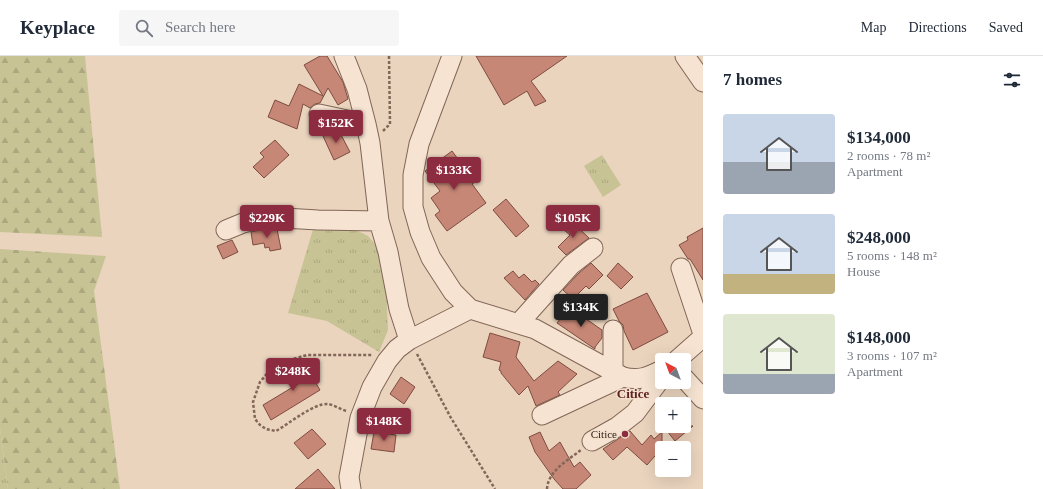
<!DOCTYPE html>
<html lang="en">
<head>
<meta charset="utf-8">
<style>
  :root { --surface:#fff; --page:#f6f6f7; --text:#1f2937; --muted:#747a83; --line:#e0e1e3; --accent:#8d2c40 }
  body { margin:0; font-family:Georgia,serif; background:var(--page); color:var(--text); height:100vh; display:flex; flex-direction:column; font-size:15px; white-space:nowrap }
  * { box-sizing:border-box; margin:0 }
  p { font-size:13px; color:var(--muted) }
  .icon { flex:none; width:22px; height:22px; fill:none; stroke:currentColor; stroke-width:2; stroke-linecap:round; stroke-linejoin:round }
  .map { position:relative; flex:1; overflow:hidden }
  .drawer { display:flex; flex-direction:column; background:var(--surface); width:340px }
  .drawer>* { flex:none }
  .needle { width:26px; rotate:319deg }
  .buttons { position:absolute; left:655px; top:297px; display:grid; gap:8px }
  .buttons a { display:grid; place-items:center; width:36px; height:36px; border-radius:4px; background:var(--surface); box-shadow:0 4px 16px #0002; font-size:20px }
  .price { position:absolute; translate:-50% -34px; padding:0 9px; border-radius:4px; background:var(--accent); color:#fff; font-size:13px; line-height:26px; filter:drop-shadow(0 1px 2px #0008) }
  .price::after { content:''; position:absolute; left:50%; top:24px; width:12px; height:9px; margin-left:-6px; background:inherit; clip-path:polygon(0 0,100% 0,50% 100%) }
  .price.current { background:#222; color:#fff }
  ul { padding:0; list-style:none }
  li { display:flex; align-items:center; gap:12px; height:100px; padding:0 20px }
  li span { display:grid; place-items:center; flex:none; width:112px; height:80px; border-radius:4px; color:#555 }
  li>.icon { margin-inline-start:auto }
  span .icon { width:48px; height:48px; fill:#fffc; stroke-width:1 }
  li b { font-size:17px }
  h2 { display:flex; justify-content:space-between; align-items:center; height:48px; padding:0 20px; font-size:17px }
  header { display:flex; align-items:center; gap:24px; box-sizing:border-box; height:56px; padding:0 20px; background:var(--surface); border-bottom:1px solid var(--line) }
  header strong { font-size:19px }
  nav { display:flex; gap:22px; margin-inline-start:auto; font-size:14px }
  .search { width:280px; height:36px; background:var(--page); display:flex; align-items:center; gap:10px; box-sizing:border-box; padding:0 14px; border-radius:4px; color:var(--muted); font-size:15px }
  main { display:flex; flex:1; min-height:0 }
  .map>svg:first-child { display:block }
</style>
</head>
<body>
<header>
<strong>Keyplace</strong>
<div class="search"><svg class="icon" aria-label="search" viewBox="0 0 24 24"><circle cx="10" cy="10" r="6"/><path d="M15 15l6 6"/></svg>Search here</div>
<nav><a>Map</a><a>Directions</a><a>Saved</a></nav>
</header>
<main>
<div class="map">
<svg width="703" height="433" viewBox="0 0 703 433">
  <defs>
    <pattern id="grass-tufts" width="24" height="20" patternUnits="userSpaceOnUse"><rect width="24" height="20" fill="#c7c394"/><path d="M3 7l-1-3M5 7V3M7 7l1-3M15 17l-1-3M17 17v-4M19 17l1-3" fill="none" stroke="#aba77f"/></pattern>
    <pattern id="forest-firs" width="22" height="20" patternUnits="userSpaceOnUse"><rect width="22" height="20" fill="#c7c394"/><path d="M5 1l3.5 6h-7zM16 11l3.5 6h-7z" fill="#aba77f"/></pattern>
  </defs>
  <rect width="100%" height="100%" fill="#ead4be"/>
  <path fill="url(#grass-tufts)" d="M602 99 621 129 603 141 584 110Z
    M314 170 358 175 368 180 377 190 385 208 388 274 379 296 327 265 288 257Z
    M0 372 8 433H0Z"/>
  <path fill="url(#forest-firs)" d="M0 0H85L102 181 0 176Z
    M0 193 106 200 94 235 120 433H8L0 372Z"/>
  <path fill="#c78776" stroke="#7f4c40" d="M320 0H327L343 26 348 43 338 49 328 32 320 47 315 48 310 52 303 48 297 73 268 61 275 44 289 50 299 28 323 40 304 9Z
    M476 0H567L531 25 546 45 535 50 527 35 504 49Z
    M338 73 350 96 334 104 323 80Z
    M275 84 289 99 264 122 253 111 264 101 260 97Z
    M452 95 475 126 472 128 486 147 447 175 435 159 440 155 431 142 440 135 425 115Z
    M506 143 529 170 516 181 493 154Z
    M572 166 589 182 566 199 558 191 570 179 564 174Z
    M268 172 277 173 281 193 270 195 269 191 265 192 264 187 253 189 251 176Z
    M703 172V224L690 203H688L679 189 688 184 687 181Z
    M232 184 238 196 223 203 217 190Z
    M591 207 603 219 589 233 586 230 573 243 563 234 579 217Z
    M618 207 633 221 621 233 607 220Z
    M513 215 519 222 524 218 532 226 535 224 539 228 525 244 504 222Z
    M647 237 668 276 633 294 624 275 623 269 619 265 613 253Z
    M569 251 602 274V282L595 291V293L557 267Z
    M490 277 520 286 516 301 534 325 558 305 577 318 558 336 560 339 536 350 528 330 519 339 501 317V315L499 314 501 306 483 301Z
    M302 304 320 334 271 364 263 349 298 328 290 315 294 313 293 311Z
    M401 321 415 331 404 348 390 338Z
    M663 370H693L675 385Z
    M312 373 326 388 308 403 294 387Z
    M630 375 642 389 651 379 654 383 662 376V392L647 409 627 391 613 404 603 393Z
    M374 376 396 379 394 396 371 393Z
    M540 376 549 395 560 386 574 411 580 406 591 419 576 433H563L554 423 535 396 529 381Z
    M318 413 335 433H295Z"/>
  <g fill="none" stroke-linecap="round" stroke-linejoin="round">
    <g stroke="#826658" stroke-width="21">
      <path id="minor" d="M344 0 357 33 366 68 370 87 379 165 388 196 399 253 409 284
        M452 0 419 88 413 119V151L420 176 431 202 453 236 470 253
        M685 0 703 26
        M319 58 366 68
        M226 174 243 167 267 161 318 164 379 165
        M681 212 703 278
        M519 267 571 209 593 192
        M613 274V316
        M677 304 703 281
        M684 322 703 343
        M542 359 623 321
        M592 385 617 371 635 357 662 321
        M351 433 349 421 360 362 372 331 387 305 397 293 409 284 470 253 535 273 623 321C639 325 648 321 662 314"/>
    </g>
    <path stroke="#826658" stroke-width="2.5" stroke-dasharray="3 2" stroke-linecap="butt" d="M383 75 390 68 389 0
      M417 298 451 362 495 433
      M346 355C340 353 334 349 328 348 314 347 290 367 276 375L266 373 260 369 255 363 253 346 260 326 275 308 307 299H372
      M547 433C548 415 568 404 581 394"/>
    <use href="#minor" stroke="#f6e3d1" stroke-width="19"/>
  </g>
  <circle fill="#8d2c40" stroke="#f2e0cd" stroke-width="1.5" cx="625" cy="378" r="4"/>
  <g text-anchor="middle" dominant-baseline="central" stroke-width="3" stroke-linejoin="round" paint-order="stroke">
    <g font-size="11" fill="#32221c" stroke="#f2e0cd" text-anchor="end">
      <text x="617" y="378">Citice</text>
    </g>
    <g font-size="13" font-weight="bold" fill="#5c1e1e" stroke="#f2e0cd">
      <text x="633" y="337">Citice</text>
    </g>
  </g>
</svg>
<div class="buttons">
<a><svg class="needle" viewBox="-14 -14 28 28"><path d="M0-13l5 13h-10z" fill="#e53935"/><path d="M0 13l5-13h-10z" fill="#747a83"/></svg></a>
<a>+</a>
<a>−</a>
</div>
<b class="price" style="left:336px;top:88px">$152K</b>
<b class="price" style="left:454px;top:135px">$133K</b>
<b class="price" style="left:267px;top:183px">$229K</b>
<b class="price" style="left:573px;top:183px">$105K</b>
<b class="price current" style="left:581px;top:272px">$134K</b>
<b class="price" style="left:293px;top:336px">$248K</b>
<b class="price" style="left:384px;top:386px">$148K</b>
</div>
<section class="drawer">
<h2>7 homes<svg class="icon" aria-label="filters" viewBox="0 0 24 24"><path d="M4 7h16M4 17h16"/><circle cx="9" cy="7" r="2"/><circle cx="15" cy="17" r="2"/></svg></h2>
<ul>
<li><span style="background:linear-gradient(#c9d6e8 60%,#9aa5b1 0)"><svg class="icon" aria-label="home" viewBox="0 0 24 24"><path d="M3 11l9-7 9 7M6 9v11h12V9"/></svg></span><div><b>$134,000</b><p>2 rooms · 78 m²</p><p>Apartment</p></div></li>
<li><span style="background:linear-gradient(#c9d6e8 75%,#c2b280 0)"><svg class="icon" aria-label="home" viewBox="0 0 24 24"><path d="M3 11l9-7 9 7M6 9v11h12V9"/></svg></span><div><b>$248,000</b><p>5 rooms · 148 m²</p><p>House</p></div></li>
<li><span style="background:linear-gradient(#dfe7d0 75%,#9aa5b1 0)"><svg class="icon" aria-label="home" viewBox="0 0 24 24"><path d="M3 11l9-7 9 7M6 9v11h12V9"/></svg></span><div><b>$148,000</b><p>3 rooms · 107 m²</p><p>Apartment</p></div></li>
</ul>
</section>
</main>
</body>
</html>
